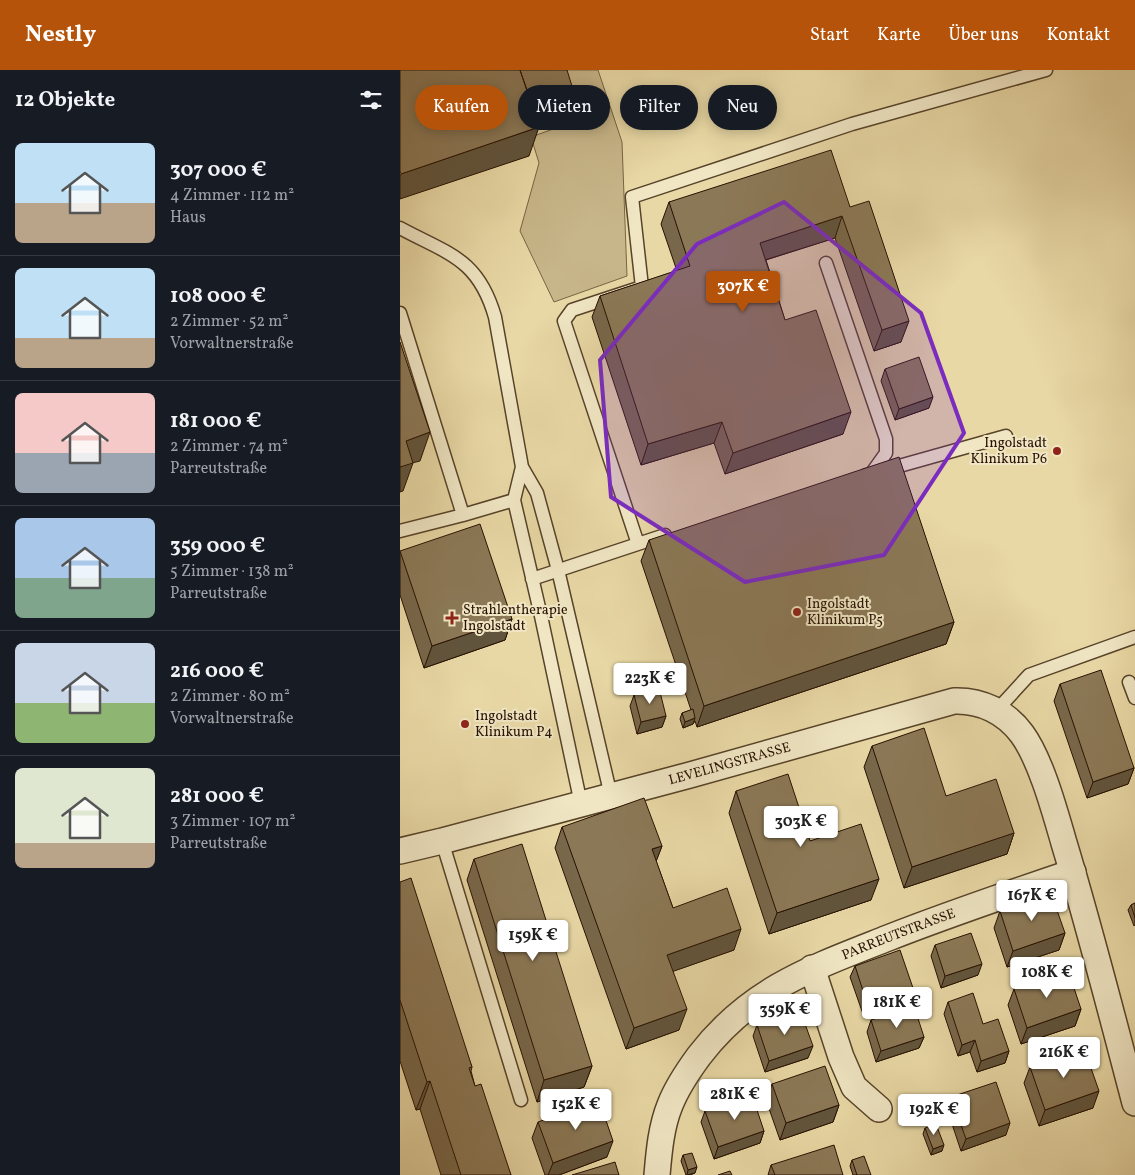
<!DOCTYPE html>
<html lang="de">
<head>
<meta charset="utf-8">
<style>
  :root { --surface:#171b24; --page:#242831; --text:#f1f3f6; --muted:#9ea1a6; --line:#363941; --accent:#b45309 }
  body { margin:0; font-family:Vollkorn,serif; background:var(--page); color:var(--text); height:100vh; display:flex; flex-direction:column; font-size:19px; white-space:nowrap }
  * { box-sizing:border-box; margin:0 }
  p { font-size:16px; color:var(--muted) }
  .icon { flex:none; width:28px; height:28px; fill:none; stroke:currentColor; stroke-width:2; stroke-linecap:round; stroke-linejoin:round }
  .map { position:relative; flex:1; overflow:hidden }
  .details { display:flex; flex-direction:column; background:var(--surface); width:400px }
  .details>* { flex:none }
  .guide { position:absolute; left:15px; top:15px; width:475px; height:45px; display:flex; gap:10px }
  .price { position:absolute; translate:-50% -42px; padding:0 11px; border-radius:5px; background:#fff; color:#222; font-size:16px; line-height:32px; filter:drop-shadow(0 1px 2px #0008) }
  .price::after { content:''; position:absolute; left:50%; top:30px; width:15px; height:11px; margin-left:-8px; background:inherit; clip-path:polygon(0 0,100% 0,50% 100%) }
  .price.on { background:var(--accent); color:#fff }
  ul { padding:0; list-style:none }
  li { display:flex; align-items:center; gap:15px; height:125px; padding:0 15px }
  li+li { border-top:1px solid var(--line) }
  li span { display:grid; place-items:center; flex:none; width:140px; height:100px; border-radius:8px; color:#555 }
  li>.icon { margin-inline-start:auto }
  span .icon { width:60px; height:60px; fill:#fffc; stroke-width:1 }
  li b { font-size:21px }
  h2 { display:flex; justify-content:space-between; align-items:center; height:60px; padding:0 15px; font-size:21px }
  .pill { padding:0 18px; border-radius:22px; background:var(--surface); box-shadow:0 2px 12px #0003; font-size:18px; line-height:45px }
  .pill.on { background:var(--accent); color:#fff }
  header { display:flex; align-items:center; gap:30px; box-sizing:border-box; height:70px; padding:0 25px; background:var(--accent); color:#fff }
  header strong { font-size:24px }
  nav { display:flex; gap:28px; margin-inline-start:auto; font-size:18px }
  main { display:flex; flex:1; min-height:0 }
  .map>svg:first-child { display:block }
</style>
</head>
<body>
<header>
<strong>Nestly</strong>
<nav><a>Start</a><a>Karte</a><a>Über uns</a><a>Kontakt</a></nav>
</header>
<main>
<section class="details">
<h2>12 Objekte<svg class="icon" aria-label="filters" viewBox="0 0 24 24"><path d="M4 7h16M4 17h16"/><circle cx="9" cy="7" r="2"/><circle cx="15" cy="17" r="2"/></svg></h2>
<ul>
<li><span style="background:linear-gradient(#bfe0f5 60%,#b9a48a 0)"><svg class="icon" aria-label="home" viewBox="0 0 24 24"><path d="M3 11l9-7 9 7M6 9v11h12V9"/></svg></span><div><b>307 000 €</b><p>4 Zimmer · 112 m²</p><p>Haus</p></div></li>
<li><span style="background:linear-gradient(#bfe0f5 70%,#b9a48a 0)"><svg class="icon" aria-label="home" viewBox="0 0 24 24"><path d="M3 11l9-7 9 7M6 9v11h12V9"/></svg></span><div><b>108 000 €</b><p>2 Zimmer · 52 m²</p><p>Vorwaltnerstraße</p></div></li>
<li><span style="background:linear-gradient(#f6c9c9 60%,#9aa5b1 0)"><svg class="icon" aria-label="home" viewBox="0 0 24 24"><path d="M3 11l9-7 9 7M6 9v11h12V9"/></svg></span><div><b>181 000 €</b><p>2 Zimmer · 74 m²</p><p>Parreutstraße</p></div></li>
<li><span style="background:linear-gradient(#a9c7e8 60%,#7fa58c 0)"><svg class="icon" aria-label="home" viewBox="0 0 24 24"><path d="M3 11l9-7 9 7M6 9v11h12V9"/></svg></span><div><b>359 000 €</b><p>5 Zimmer · 138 m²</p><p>Parreutstraße</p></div></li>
<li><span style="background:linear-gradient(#c9d6e8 60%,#8fb573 0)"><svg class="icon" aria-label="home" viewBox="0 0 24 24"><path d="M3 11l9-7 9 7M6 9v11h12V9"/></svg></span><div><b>216 000 €</b><p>2 Zimmer · 80 m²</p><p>Vorwaltnerstraße</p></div></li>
<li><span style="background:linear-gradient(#dfe7d0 75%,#b9a48a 0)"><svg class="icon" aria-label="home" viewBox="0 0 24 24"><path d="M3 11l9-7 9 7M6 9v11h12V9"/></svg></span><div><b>281 000 €</b><p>3 Zimmer · 107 m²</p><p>Parreutstraße</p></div></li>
</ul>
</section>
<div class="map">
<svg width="735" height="1105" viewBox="0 0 735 1105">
  <rect width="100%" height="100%" fill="#e8d8a5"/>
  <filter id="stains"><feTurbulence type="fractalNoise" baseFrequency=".004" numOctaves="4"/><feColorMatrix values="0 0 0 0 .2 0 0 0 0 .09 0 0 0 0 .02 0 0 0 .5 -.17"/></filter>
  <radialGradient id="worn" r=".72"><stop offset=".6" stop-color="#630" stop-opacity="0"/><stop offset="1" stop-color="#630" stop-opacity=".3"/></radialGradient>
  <path fill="#c7b689" stroke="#776444" d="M163 0H198L222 72 227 206 154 232 120 161 139 93 131 67 178 50Z"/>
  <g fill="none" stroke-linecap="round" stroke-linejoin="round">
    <g stroke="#574329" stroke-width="15">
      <path id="lane" d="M0 158C48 184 78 188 95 247L122 397
        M426 193 486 369V383L471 404 466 405
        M0 243 63 445 114 430
        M485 400 606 366
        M0 461 63 445
        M238 474 164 251 172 240 242 217 232 127 452 54 646 0
        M132 509 265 465
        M729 612 735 628
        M597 640 629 605 735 567
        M181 734 141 546 114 430 122 397 137 423 158 500 211 726
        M42 771 121 1030"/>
    </g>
    <g stroke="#574329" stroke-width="28">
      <g id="street">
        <path id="s1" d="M0 781 42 771 290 705 554 631C581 630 606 642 622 664 641 690 655 742 664 773 690 859 712 946 735 1033"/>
        <path d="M412 898 441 987 454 1017 479 1039"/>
        <path id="s2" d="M257 1105C259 1082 261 1057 270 1035 277 1017 288 1001 299 986 350 919 412 898 488 868 549 844 611 823 673 802"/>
      </g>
    </g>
    <use href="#lane" stroke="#f0e6c4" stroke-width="12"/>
    <use href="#street" stroke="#f0e6c4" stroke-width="25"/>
  </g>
  <path fill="#78674a" stroke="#271100" d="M269 132 450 137 501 272 474 281 435 168 366 190 385 250 443 364 325 404 314 373 241 395 192 247 200 226 277 201 261 154Z
    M485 299 529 338 495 350 481 311Z
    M249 470 554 552 546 574 297 657 295 651 293 654 283 658 280 649 282 643 291 640 241 491Z
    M0 481 112 549 105 570 24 598 0 525Z
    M660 614 734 698 728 714 687 728 654 631Z
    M234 625 266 646 262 657 237 664 230 636Z
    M472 676 546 726 614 763 607 784 504 818 464 697Z
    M336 721 410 771 471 830 369 864 329 743Z
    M162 757 262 776 256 791 273 838 334 880 273 901 279 960 226 979 155 778Z
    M74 789 192 996 184 1017 137 1032 67 810Z
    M0 812 72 997 71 1001 75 1016 111 1105H41L20 1039 16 1040 0 991Z
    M735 833V855L734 856 728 840 731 835Z
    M600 841 665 863 659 880 607 897 594 858Z
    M535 875 578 905 541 918 531 886Z
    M455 896 513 918 509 929 463 944 450 907Z
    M614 919 681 939 675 956 621 974 608 935Z
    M548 932 583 954 609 981 605 993 577 1002 570 982 558 986 544 944Z
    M471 950 524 967 519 978 476 992 467 962Z
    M357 955 408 988 365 1002 353 966Z
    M630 997 693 1038 639 1056 624 1013Z
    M372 1014 439 1035 433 1052 380 1070 366 1030Z
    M551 1027 606 1065 561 1081 547 1039Z
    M305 1041 364 1061 360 1073 314 1089 301 1052Z
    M138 1052 207 1087 159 1105H145L132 1068Z
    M525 1058 542 1081 531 1085 523 1064Z
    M283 1085 295 1103 290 1105H286L281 1091Z
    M452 1090 471 1105H453L450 1096Z
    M371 1095 443 1105H368Z"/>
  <path fill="#61543c" stroke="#271100" d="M175 26 169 43 125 57 131 41Z
    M139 57 129 86 0 129V107L1 104Z
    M442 146 435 168 352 194 360 173Z
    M509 251 501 272 474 281 482 260Z
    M533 327 529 338 495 350 499 339Z
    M451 342 443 364 325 404 333 383Z
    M322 352 314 373 241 395 248 374Z
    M30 362 20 391 12 393H13L3 421 0 422V386L6 371Z
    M112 549 105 570 24 598 32 576Z
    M554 552 546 574 297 657 304 636Z
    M266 646 262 657 237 664 241 652Z
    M295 648 293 654 283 658 285 652Z
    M734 698 728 714 687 728 693 712Z
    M614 763 607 784 504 818 512 797Z
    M262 776 254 797 252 779Z
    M479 809 471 830 369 864 377 843Z
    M341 859 334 880 260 906 267 885Z
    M665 863 659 880 607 897 613 881Z
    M582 894 578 905 541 918 545 906Z
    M513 918 509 929 463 944 467 933Z
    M287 939 279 960 226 979 234 958Z
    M681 939 675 956 621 974 627 958Z
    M524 967 519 978 476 992 481 981Z
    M575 970 570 982 558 986 562 975Z
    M413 976 408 988 365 1002 369 991Z
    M609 981 605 993 577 1002 581 991Z
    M192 996 184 1017 137 1032 144 1010Z
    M30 1011 20 1039 16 1040 27 1012Z
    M699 1021 693 1038 639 1056 645 1040Z
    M439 1035 433 1052 380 1070 386 1053Z
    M610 1053 606 1065 561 1081 566 1069Z
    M364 1061 360 1073 314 1089 318 1077Z
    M213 1071 207 1087 159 1105H148L153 1093Z
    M544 1075 542 1081 531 1085 533 1079Z
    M297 1097 295 1103 287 1105 288 1100Z"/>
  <path fill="#8b7856" stroke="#271100" d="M0 0H120L139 57 1 104 0 101Z
    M120 0H167L175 26 134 40Z
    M431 80 450 137 469 131 509 251 482 260 442 146 360 173 385 250 416 240 451 342 333 383 322 352 248 374 200 226 290 196 269 132Z
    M0 272 30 362 6 371 13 393 0 397Z
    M519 287 533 327 499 339 485 299Z
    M499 387 554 552 304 636 249 470Z
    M80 454 112 549 32 576 0 481Z
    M701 600 734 698 693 712 660 614Z
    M259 618 266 646 241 652 234 625Z
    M293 639 295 648 285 652 282 643Z
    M524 658 546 726 596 709 614 763 512 797 472 676Z
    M388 704 410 771 461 754 479 809 377 843 336 721Z
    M244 728 262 776 252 779 273 838 327 818 341 859 267 885 287 939 234 958 162 757Z
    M122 774 192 996 144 1010 74 789Z
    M11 808 72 997 69 998 75 1016 81 1014 111 1105H61L30 1011 27 1012 0 930V812Z
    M651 823 665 863 613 881 600 841Z
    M735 833V848L731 835Z
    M571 863 582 894 545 906 535 875Z
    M500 880 513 918 467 933 455 896Z
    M668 900 681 939 627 958 614 919Z
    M573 923 583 954 598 949 609 981 581 991 575 970 562 975 548 932Z
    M514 936 524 967 481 981 471 950Z
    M400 940 413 976 369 991 357 955Z
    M684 978 699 1021 645 1040 630 997Z
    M425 996 439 1035 386 1053 372 1014Z
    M596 1012 610 1053 566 1069 551 1027Z
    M352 1025 364 1061 318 1077 305 1041Z
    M199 1030 213 1071 153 1093 138 1052Z
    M536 1054 544 1075 533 1079 525 1058Z
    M434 1075 443 1105H375L371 1095Z
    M292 1083 297 1097 288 1100 283 1085Z
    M464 1086 471 1105H457L452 1090Z
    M215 1092 219 1105H172Z
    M330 1101 332 1105H318Z"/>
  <path fill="#7b2cbf" fill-opacity="0.2" stroke="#7b2cbf" stroke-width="4" stroke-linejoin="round" d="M384 132 521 243 564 363 484 485 345 512 211 427 200 290 297 174Z"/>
  <g fill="#8f2418" stroke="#f0e6c4" stroke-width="2">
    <circle cx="657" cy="381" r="5"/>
    <circle cx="397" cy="542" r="5"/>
    <path d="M49.5 540.5h5v5h5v5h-5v5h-5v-5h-5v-5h5z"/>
    <circle cx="65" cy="654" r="5"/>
  </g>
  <g text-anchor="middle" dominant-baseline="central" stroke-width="4" stroke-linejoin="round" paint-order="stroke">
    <g font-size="14" fill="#271100" stroke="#f0e6c4" text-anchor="start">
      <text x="647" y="373" text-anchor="end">Ingolstadt<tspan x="647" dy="16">Klinikum P6</tspan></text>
      <text x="407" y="534">Ingolstadt<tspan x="407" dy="16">Klinikum P5</tspan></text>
      <text x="63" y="540">Strahlentherapie<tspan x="63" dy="16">Ingolstadt</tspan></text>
      <text x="75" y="646">Ingolstadt<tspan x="75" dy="16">Klinikum P4</tspan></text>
    </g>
    <g font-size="14" fill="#271100" stroke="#f0e6c4">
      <text stroke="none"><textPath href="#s1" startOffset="341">LEVELINGSTRASSE</textPath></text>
      <text stroke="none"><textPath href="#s2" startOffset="366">PARREUTSTRASSE</textPath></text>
    </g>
  </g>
  <rect width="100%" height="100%" filter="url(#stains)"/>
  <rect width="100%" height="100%" fill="url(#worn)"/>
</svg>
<b class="price on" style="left:343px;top:243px">307K €</b>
<b class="price" style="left:250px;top:635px">223K €</b>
<b class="price" style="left:401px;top:778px">303K €</b>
<b class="price" style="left:632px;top:852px">167K €</b>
<b class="price" style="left:133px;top:892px">159K €</b>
<b class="price" style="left:647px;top:929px">108K €</b>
<b class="price" style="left:497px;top:959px">181K €</b>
<b class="price" style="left:385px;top:966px">359K €</b>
<b class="price" style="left:664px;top:1009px">216K €</b>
<b class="price" style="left:335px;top:1051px">281K €</b>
<b class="price" style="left:176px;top:1061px">152K €</b>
<b class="price" style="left:534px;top:1066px">192K €</b>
<div class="guide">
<a class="pill on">Kaufen</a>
<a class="pill">Mieten</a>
<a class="pill">Filter</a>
<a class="pill">Neu</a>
</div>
</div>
</main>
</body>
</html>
